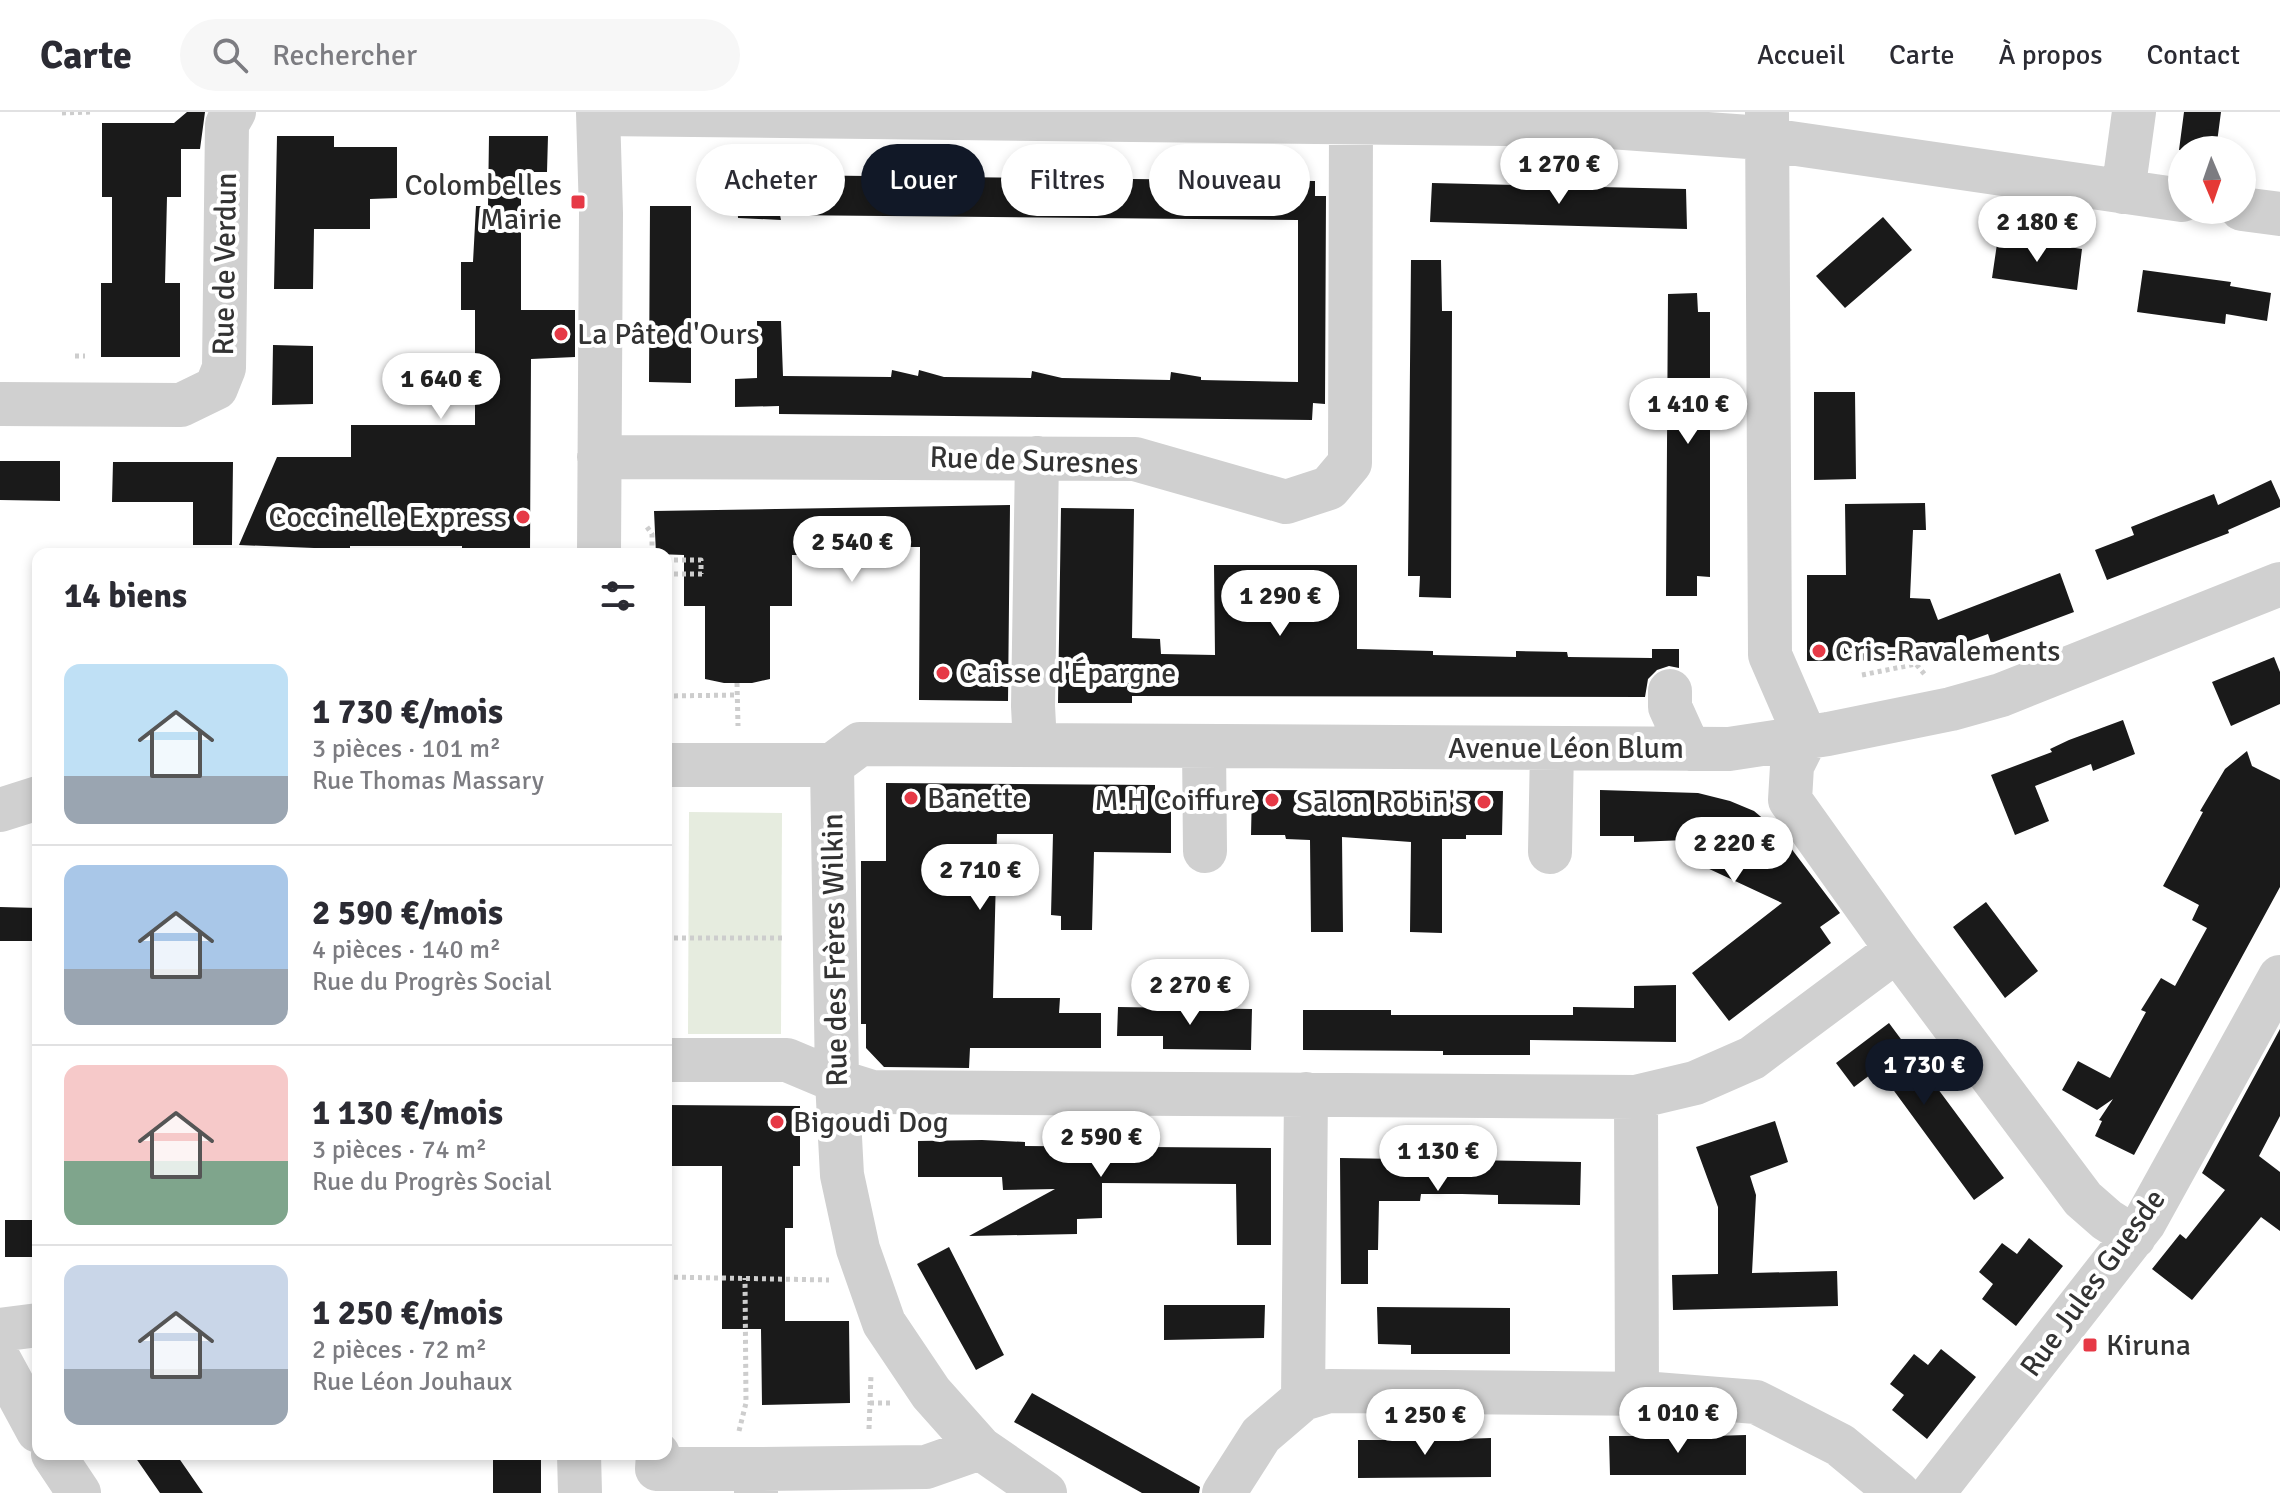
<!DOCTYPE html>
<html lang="fr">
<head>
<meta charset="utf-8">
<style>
  :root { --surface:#fff; --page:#f7f7f7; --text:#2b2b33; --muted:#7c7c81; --line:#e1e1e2; --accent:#111827 }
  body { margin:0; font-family:Signika,sans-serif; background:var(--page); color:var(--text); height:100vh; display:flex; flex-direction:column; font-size:30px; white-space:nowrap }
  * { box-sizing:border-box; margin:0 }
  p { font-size:26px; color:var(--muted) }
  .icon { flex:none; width:44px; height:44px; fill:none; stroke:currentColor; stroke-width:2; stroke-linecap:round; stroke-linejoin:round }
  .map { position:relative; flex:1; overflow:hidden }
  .side { position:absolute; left:32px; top:436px; width:640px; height:912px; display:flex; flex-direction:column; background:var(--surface); border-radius:16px; box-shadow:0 4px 12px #0003 }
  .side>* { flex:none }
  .banner { position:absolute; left:696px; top:32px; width:760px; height:72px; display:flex; gap:16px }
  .needle { width:52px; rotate:178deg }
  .tools { position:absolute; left:2168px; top:24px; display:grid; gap:16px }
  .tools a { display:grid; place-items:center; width:88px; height:88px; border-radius:50%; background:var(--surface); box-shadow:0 4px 12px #0003; font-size:40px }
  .price { position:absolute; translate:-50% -68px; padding:0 18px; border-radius:28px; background:#fff; color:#222; font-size:26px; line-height:52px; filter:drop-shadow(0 2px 4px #0008) }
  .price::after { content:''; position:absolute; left:50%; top:48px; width:24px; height:18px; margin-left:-12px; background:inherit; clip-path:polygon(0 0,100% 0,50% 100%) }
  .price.current { background:var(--accent); color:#fff }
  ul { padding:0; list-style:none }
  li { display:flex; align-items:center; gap:24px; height:200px; padding:0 32px }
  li+li { border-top:2px solid var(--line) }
  li span { display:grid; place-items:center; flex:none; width:224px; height:160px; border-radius:16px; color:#555 }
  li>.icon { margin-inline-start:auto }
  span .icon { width:96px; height:96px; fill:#fffc; stroke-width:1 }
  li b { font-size:34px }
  h2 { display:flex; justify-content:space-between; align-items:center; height:96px; padding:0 32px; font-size:34px }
  .pill { padding:0 28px; border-radius:36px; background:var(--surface); box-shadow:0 4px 12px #0003; font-size:28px; line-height:72px }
  .pill.current { background:var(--accent); color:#fff }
  header { display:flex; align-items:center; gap:48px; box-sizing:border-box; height:112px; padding:0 40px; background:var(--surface); border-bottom:2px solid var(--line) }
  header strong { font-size:38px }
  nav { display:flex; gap:44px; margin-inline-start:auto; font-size:28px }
  .search { width:560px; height:72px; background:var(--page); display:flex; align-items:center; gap:20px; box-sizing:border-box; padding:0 28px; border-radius:44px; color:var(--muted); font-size:30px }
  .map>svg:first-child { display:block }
</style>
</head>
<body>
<header>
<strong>Carte</strong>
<div class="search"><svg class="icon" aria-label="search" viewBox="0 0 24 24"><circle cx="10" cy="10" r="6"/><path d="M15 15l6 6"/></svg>Rechercher</div>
<nav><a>Accueil</a><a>Carte</a><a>À propos</a><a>Contact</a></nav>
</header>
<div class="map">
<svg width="2280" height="1381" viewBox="0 0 2280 1381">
  <rect width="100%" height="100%" fill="#fff"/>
  <path fill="#e6ecdf" d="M689 700 782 701 781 922H688Z"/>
  <path fill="#1a1a1a" d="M187 0H205L200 37H181V85H167L165 171H180V245H101V171H112V85H102V11H174Z
    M2184 0H2221L2216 38H2179Z
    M277 24H334V35H397V86L370 87V117H314L313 177H274Z
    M489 24H548L547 60H521V198H575V245L531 247 530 442H462V434H350V442H314V436L239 433 277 345H351V313H475V198H461V150H473L476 94H488Z
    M782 63 1315 69V84H1326L1325 292 1313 291 1312 308 779 302V294L735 295V267L757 266V209H781L783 264 891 265 892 258 918 264 919 258 944 265 1031 266 1032 259 1062 266 1170 268 1171 260 1201 265V268L1298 270V108L780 103 781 108 738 106 737 77 782 75Z
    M1432 71 1686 77 1687 117 1430 110Z
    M650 94H691V271L649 270Z
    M1883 105 1912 138 1845 196 1816 164Z
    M1998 125 2082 137 2077 178 1992 166Z
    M1411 148H1441L1442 199H1452L1451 486 1419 485 1420 464H1408Z
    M2143 158 2231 170 2230 174 2271 181 2267 209 2226 202 2225 212 2137 200Z
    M1697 181 1698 200H1710V465L1697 464V484H1666L1668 182Z
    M273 233 313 234V292L272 293Z
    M1814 280H1855L1856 367 1814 368Z
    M0 349H60V389L0 388Z
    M113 350H233L232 433H193V390H112Z
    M2271 368 2280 388V395L2228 418 2229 421 2107 468 2095 438 2134 423 2131 415 2214 382 2218 393Z
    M1925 391 1926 418H1913L1910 486 1930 487 1938 508 2060 461 2074 500 1991 531 1988 522 1916 548 1807 549V463H1846L1845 392Z
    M1010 393 1008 589 919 588 920 435H820V443H792V494H770V567L752 571H724L705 567V494H684V443L656 442 654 399Z
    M1061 396 1134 397 1132 526 1160 527 1161 542 1215 543 1214 453H1357V537L1433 539V543L1516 545V539L1567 540 1568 545 1652 546V537H1679V556L1669 554 1657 558 1648 567 1645 585 1132 584V591H1058Z
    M2274 545 2280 560V592L2231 614 2212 570Z
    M2123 608 2135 642 2093 659 2091 652 2035 674 2049 709 2015 723 1991 663 2052 640 2050 637 2069 628Z
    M2247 639 2252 654 2280 668V775L2134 1043 2095 1024 2102 1009 2099 1008 2113 987 2097 998 2062 978 2078 949 2110 966 2146 900 2141 898 2161 866 2175 874 2207 816 2192 808 2199 793 2163 774 2203 700 2200 699 2225 657Z
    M886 671 1155 673V685H1171V741L1094 740 1092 818H1061V804L1051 803 1053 722H997L993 886H1060L1059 901H1101V936H970L969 956 884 955 866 936V912H861V749H886Z
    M1252 678 1503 679 1502 723H1466V727H1442V821L1410 820 1411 730 1342 725 1343 820H1311L1310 728 1286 727 1285 723H1251Z
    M1600 678 1698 681 1730 689 1754 699 1778 719 1840 801 1820 815 1831 831 1729 909 1692 861 1782 791 1690 748 1687 728 1634 730V724H1600Z
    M1986 790 2038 859 2005 886 1953 815Z
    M0 795 38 796V829H0Z
    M1676 873V930L1530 928V943H1443V939L1303 938V898H1391V903H1573V895L1634 896V874Z
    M1118 895 1252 897 1251 938 1163 937V924H1117Z
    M1889 911 2004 1066 1974 1088 1878 957 1854 975 1836 951Z
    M2280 917V1004L2259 1044 2280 1060V1119L2261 1105 2192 1188 2152 1157 2180 1122 2186 1127 2225 1078 2202 1061Z
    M666 993 800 994V1054H793V1116H785V1209H849L850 1291 762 1293 761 1217H722V1054H666Z
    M1775 1009 1788 1050 1750 1064 1756 1083 1752 1161 1837 1159 1838 1194 1673 1198 1672 1163 1718 1162V1095L1696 1035Z
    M982 1028 1025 1030V1034L1271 1036V1133H1237L1236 1072 1102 1071V1106L1077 1107V1122L969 1124 1055 1077 1003 1078 1002 1065H918V1029Z
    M1340 1046 1581 1050 1580 1093 1498 1092V1083L1462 1082H1421L1420 1089H1379L1378 1138H1368V1172H1341Z
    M5 1108H38V1145H5Z
    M2029 1126 2063 1154 2016 1214 1982 1187 1993 1172 1979 1160 2002 1131 2017 1142Z
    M949 1135 1004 1243 976 1258 917 1152Z
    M1164 1193H1265L1264 1226 1164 1228Z
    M1377 1195 1510 1196V1242H1411V1233L1378 1232Z
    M1941 1237 1976 1265 1927 1327 1892 1298 1904 1283 1890 1272 1914 1242 1928 1253Z
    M1032 1281 1200 1375 1199 1381H1142L1014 1310Z
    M1644 1321H1712V1324L1746 1323V1363H1610L1609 1324H1644Z
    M1390 1323H1460V1327L1491 1326V1365L1358 1366V1328H1390Z
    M133 1342H176L203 1381H160Z
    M493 1342H541V1381H493Z"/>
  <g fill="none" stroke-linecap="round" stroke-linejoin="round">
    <path stroke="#cdcdcd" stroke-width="5" stroke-dasharray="4 4" stroke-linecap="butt" d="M62 1 91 0
      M75 244H85
      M647 415 652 422V442
      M666 448H701V462
      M666 462H705
      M1862 563 1916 552 1926 564
      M737 571 738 614
      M666 584 738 583
      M666 826H786
      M666 1165 829 1168
      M870 1291H891
      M869 1317 871 1263
      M739 1319 746 1291 745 1166"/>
    <path stroke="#d0d0d0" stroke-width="44" d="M598 0 601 101 599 442
      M1767 0 1770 543 1806 626
      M599 2 1583 13 1749 25 2182 88
      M2123 80 2134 0
      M2242 97 2280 102
      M0 292 181 293 216 276 224 256 227 12 234 0
      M599 345 1135 347 1286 390 1329 376 1350 351 1351 11
      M1670 579V595L1689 637
      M1806 626 1792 654 1790 688 1897 838 2083 1087 2107 1108 2134 1125
      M1035 632 1033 594 1037 346
      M1204 634 1205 739
      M666 653H832
      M832 653 860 632 1729 637 1828 622 1951 597 2001 583 2280 472
      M832 653 837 969 842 1063 858 1137 884 1211 931 1281 980 1336 1045 1381
      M0 698 38 686
      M1550 740 1552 636
      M666 948H787L837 969 872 980 1636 985 1695 971 1752 946 1897 838
      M1636 985 1637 1282
      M0 1218 38 1213
      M0 1249 38 1319
      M1303 1287 1306 982
      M53 1342 79 1381
      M579 1342 580 1381
      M658 1342 657 1357H756
      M756 1381V1357L926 1355 980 1336
      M1224 1381 1261 1323 1303 1287 1329 1279 1655 1282 1756 1290 1840 1333 1898 1381
      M1933 1381 2144 1111 2280 865"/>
  </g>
  <g fill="#e63946" stroke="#fff" stroke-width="3">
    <rect x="570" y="82" width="16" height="16" rx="4"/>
    <circle cx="561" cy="222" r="8"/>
    <circle cx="523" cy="405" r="8"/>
    <circle cx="1819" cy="539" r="8"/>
    <circle cx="943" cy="561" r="8"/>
    <circle cx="911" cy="686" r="8"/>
    <circle cx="1272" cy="688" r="8"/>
    <circle cx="1484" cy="690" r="8"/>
    <circle cx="777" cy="1010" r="8"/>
    <rect x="2082" y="1225" width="16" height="16" rx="4"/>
  </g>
  <g text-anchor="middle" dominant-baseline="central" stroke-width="8" stroke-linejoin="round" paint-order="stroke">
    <g font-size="30" fill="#333" stroke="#fff" text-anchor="start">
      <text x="562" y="73" text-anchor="end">Colombelles<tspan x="562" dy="34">Mairie</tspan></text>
      <text x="577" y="222">La Pâte d'Ours</text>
      <text x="507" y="405" text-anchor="end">Coccinelle Express</text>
      <text x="1835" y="539">Cris-Ravalements</text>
      <text x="959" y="561">Caisse d'Épargne</text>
      <text x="927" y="686">Banette</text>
      <text x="1256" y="688" text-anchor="end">M.H Coiffure</text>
      <text x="1468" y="690" text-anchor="end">Salon Robin's</text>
      <text x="793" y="1010">Bigoudi Dog</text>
      <text x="2106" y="1233">Kiruna</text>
    </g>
    <g font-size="30" fill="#333" stroke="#fff">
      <text transform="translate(225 152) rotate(-89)">Rue de Verdun</text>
      <text transform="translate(1034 349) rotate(2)">Rue de Suresnes</text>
      <text x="1566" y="636">Avenue Léon Blum</text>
      <text transform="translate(835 838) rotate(-91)">Rue des Frères Wilkin</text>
      <text transform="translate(2093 1171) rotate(-54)">Rue Jules Guesde</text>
    </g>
  </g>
</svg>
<div class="tools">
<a><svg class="needle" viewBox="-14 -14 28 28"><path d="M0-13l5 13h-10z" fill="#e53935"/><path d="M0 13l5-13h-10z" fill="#7c7c81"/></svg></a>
</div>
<b class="price" style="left:1559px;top:94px">1 270 €</b>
<b class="price" style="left:2037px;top:152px">2 180 €</b>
<b class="price" style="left:441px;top:309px">1 640 €</b>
<b class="price" style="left:1688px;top:334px">1 410 €</b>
<b class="price" style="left:852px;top:472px">2 540 €</b>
<b class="price" style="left:1280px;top:526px">1 290 €</b>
<b class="price" style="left:1734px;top:773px">2 220 €</b>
<b class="price" style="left:980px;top:800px">2 710 €</b>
<b class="price" style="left:1190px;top:915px">2 270 €</b>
<b class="price current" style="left:1924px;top:995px">1 730 €</b>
<b class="price" style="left:1101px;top:1067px">2 590 €</b>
<b class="price" style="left:1438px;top:1081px">1 130 €</b>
<b class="price" style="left:1678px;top:1343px">1 010 €</b>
<b class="price" style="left:1425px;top:1345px">1 250 €</b>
<div class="banner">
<a class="pill">Acheter</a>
<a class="pill current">Louer</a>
<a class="pill">Filtres</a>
<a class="pill">Nouveau</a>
</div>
<section class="side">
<h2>14 biens<svg class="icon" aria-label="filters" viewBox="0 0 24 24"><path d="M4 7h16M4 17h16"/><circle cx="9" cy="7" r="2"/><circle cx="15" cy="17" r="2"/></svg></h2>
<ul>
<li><span style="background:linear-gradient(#bfe0f5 70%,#9aa5b1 0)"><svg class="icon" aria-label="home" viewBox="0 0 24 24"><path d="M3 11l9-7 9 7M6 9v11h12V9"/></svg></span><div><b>1 730 €/mois</b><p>3 pièces · 101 m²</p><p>Rue Thomas Massary</p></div></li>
<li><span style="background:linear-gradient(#a9c7e8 65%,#9aa5b1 0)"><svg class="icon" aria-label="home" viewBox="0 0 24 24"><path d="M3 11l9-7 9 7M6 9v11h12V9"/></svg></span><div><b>2 590 €/mois</b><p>4 pièces · 140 m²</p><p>Rue du Progrès Social</p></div></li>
<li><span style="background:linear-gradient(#f6c9c9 60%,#7fa58c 0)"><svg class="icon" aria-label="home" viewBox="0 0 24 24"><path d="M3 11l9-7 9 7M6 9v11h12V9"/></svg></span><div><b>1 130 €/mois</b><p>3 pièces · 74 m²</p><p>Rue du Progrès Social</p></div></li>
<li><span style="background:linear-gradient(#c9d6e8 65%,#9aa5b1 0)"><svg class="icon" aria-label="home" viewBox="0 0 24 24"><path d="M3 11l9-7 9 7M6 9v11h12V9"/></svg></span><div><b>1 250 €/mois</b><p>2 pièces · 72 m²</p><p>Rue Léon Jouhaux</p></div></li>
</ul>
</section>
</div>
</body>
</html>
